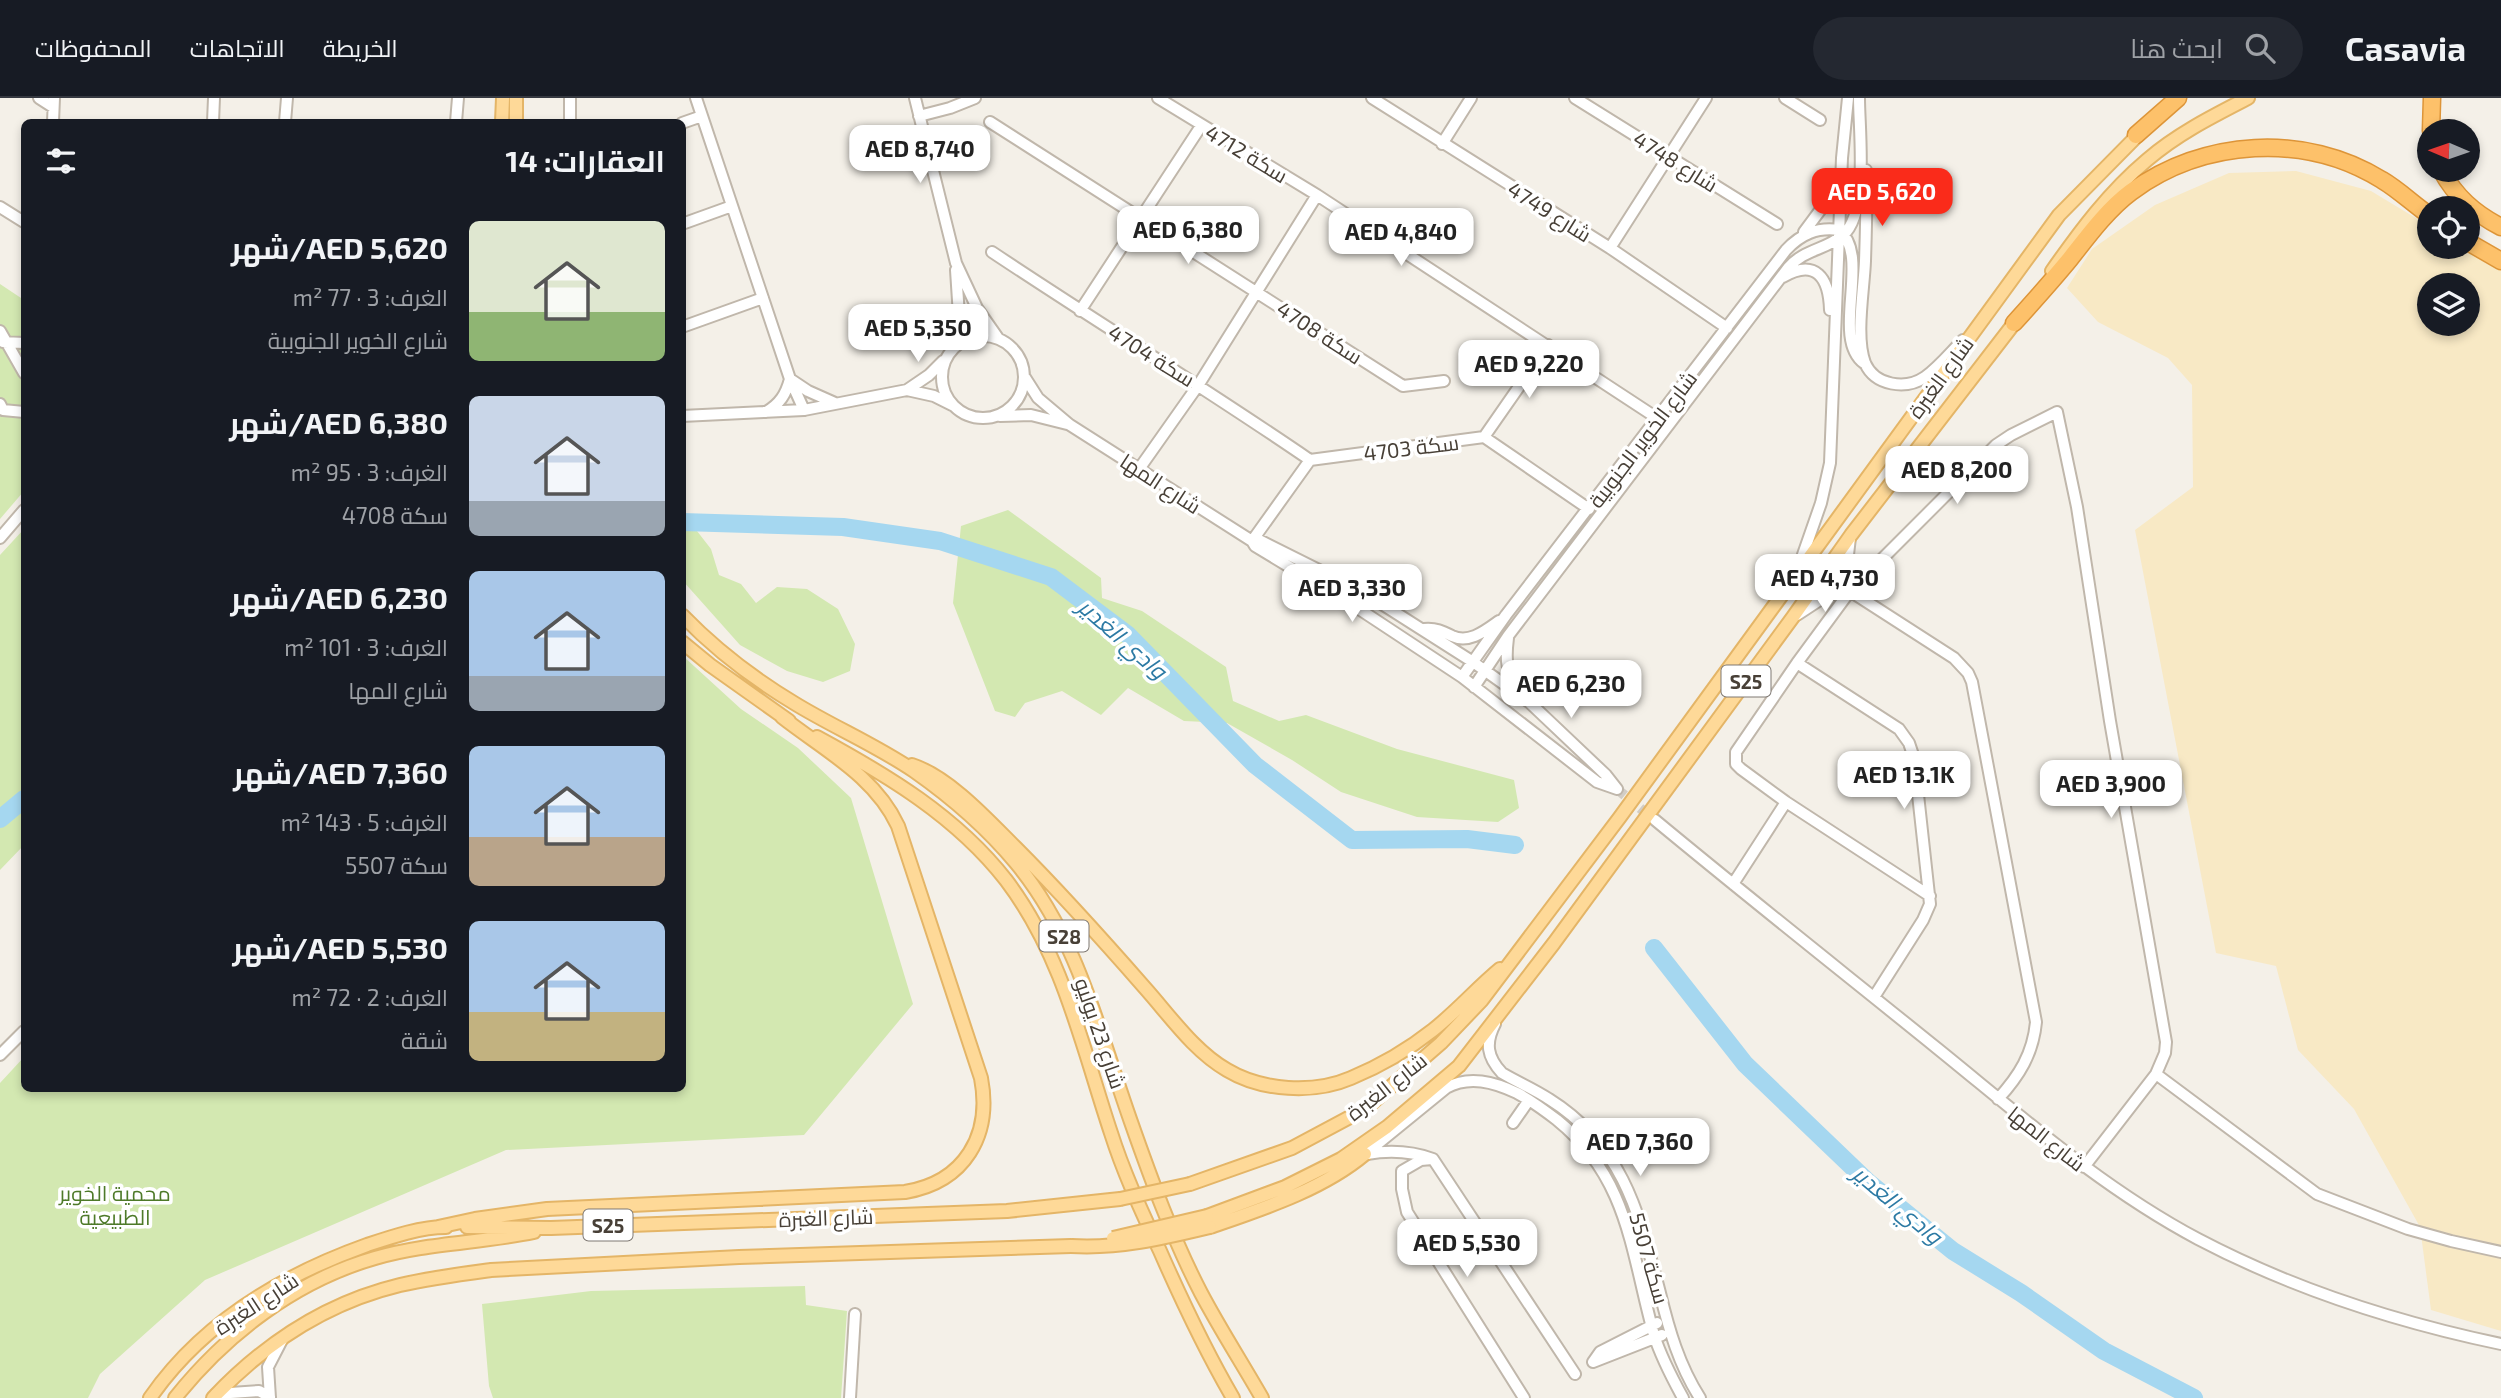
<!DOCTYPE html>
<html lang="ar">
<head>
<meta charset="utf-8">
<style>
  :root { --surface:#171b24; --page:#242831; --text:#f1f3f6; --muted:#9ea1a6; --line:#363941; --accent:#fa2b1a }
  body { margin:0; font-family:"Exo 2",Cairo,sans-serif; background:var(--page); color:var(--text); direction:rtl; height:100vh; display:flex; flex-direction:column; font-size:26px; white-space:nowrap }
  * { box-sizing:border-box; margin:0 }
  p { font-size:23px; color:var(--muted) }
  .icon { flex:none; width:38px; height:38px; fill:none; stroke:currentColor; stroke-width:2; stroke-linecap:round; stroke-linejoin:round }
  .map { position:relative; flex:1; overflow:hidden; direction:ltr }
  .drawer { position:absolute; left:21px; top:21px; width:665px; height:973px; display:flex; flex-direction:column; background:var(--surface); border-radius:10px; box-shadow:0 4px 10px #0003; direction:rtl }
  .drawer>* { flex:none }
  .needle { width:46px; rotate:272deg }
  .controls { position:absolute; left:2417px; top:21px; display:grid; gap:14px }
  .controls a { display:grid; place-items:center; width:63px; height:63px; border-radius:50%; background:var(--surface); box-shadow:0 4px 10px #0003; font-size:35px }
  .price { position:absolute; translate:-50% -60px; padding:0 16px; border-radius:14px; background:#fff; color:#222; font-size:23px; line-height:46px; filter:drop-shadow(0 2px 4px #0008) }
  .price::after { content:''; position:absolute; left:50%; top:42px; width:21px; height:16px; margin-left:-10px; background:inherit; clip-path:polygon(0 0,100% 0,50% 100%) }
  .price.on { background:var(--accent); color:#fff }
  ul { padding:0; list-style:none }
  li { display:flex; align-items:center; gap:21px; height:175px; padding:0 21px }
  li span { display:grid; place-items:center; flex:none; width:196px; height:140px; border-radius:10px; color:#555 }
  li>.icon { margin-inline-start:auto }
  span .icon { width:84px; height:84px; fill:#fffc; stroke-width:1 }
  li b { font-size:30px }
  h2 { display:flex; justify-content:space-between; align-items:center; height:84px; padding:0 21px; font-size:30px }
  header { display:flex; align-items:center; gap:42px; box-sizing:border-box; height:98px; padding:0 35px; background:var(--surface); border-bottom:2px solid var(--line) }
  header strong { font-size:33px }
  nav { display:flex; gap:38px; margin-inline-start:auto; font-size:24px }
  .search { width:490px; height:63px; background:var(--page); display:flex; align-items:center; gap:18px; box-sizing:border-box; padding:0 24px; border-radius:38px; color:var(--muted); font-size:26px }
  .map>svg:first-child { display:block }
</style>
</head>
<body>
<header>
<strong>Casavia</strong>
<div class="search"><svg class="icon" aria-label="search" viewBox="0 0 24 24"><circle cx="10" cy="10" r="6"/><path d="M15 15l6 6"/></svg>ابحث هنا</div>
<nav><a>الخريطة</a><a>الاتجاهات</a><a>المحفوظات</a></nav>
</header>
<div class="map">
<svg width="2501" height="1300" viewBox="0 0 2501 1300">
  <rect width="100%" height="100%" fill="#f4f0e8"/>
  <path fill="#d3e8b1" d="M0 186 24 202V393L0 421Z
    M1008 412 1101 480 1102 500 1142 513 1226 569 1233 603 1279 623 1306 617 1397 651 1514 682 1519 710 1498 724 1417 719 1341 694 1292 662 1227 625 1184 623 1128 590 1101 617 1062 593 1025 605 1015 619 995 613 953 505 961 428Z
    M683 415 711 451 719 477 741 486 756 505 777 489 807 491 838 511 855 546 850 573 823 584 787 573 740 547 683 483Z
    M24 431V747L0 772V457Z
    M683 558 741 611 798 650 851 700 913 906 804 1037 506 1052 205 1182 100 1276 88 1300H0V985L24 959V990H682Z
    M805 1188 806 1207 847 1213 841 1300H493L489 1288 482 1206 591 1193Z"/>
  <path fill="#f8e9c5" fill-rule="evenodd" d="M2296 73 2371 93 2429 128V149H2464L2501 170V1233L2431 1212 2420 1129 2354 1011 2298 952 2276 868 2216 855 2135 432 2193 389 2192 287 2168 260 2098 224 2067 190 2092 151 2155 107 2229 75ZM2429 187H2468V226H2429Z"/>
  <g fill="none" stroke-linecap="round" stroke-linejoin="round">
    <path stroke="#a5d7f0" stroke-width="18" d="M682 424 843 429 940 443 1051 479 1128 537 1255 667 1352 742 1467 741 1515 747
      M0 721 24 701
      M1654 850 1745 966 1868 1084 1953 1153 2021 1195 2104 1253 2194 1300"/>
    <path stroke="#d2cdc5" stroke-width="10" stroke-dasharray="10 5" stroke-linecap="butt" d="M1617 691 1653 721"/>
    <g stroke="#c0b7ab" stroke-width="14">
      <path id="minor" d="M39 0 53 9
        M696 0 790 281 804 312
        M915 0 956 165 977 210 998 240
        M1158 0 1317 97 1657 320
        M1372 0 1610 150 1727 230
        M1575 0 1777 126
        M1785 0 1820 22
        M919 18 950 10 975 0
        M53 24 54 0
        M213 24 214 0
        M285 24 287 0
        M456 24 458 0
        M570 24V0
        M990 24 1403 288 1444 283
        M682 25 702 18
        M1442 46 1471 0
        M1866 72C1867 103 1866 133 1865 163 1864 191 1855 239 1865 265 1875 288 1906 292 1925 279 1939 269 1951 254 1963 242
        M0 109 24 124
        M682 126 732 108
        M1839 132C1872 158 1830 240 1864 265
        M1804 134 1827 103 1837 80
        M1610 150 1706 0
        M992 154C1097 224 1205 290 1310 362
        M1783 179C1816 160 1829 180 1830 212
        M1080 213 1201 28
        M682 229 763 200
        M0 233 24 275
        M942 279a41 41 0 1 1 82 0a41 41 0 1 1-82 0Z
        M3 244 24 245
        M951 252 959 218 956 172
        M1024 278 1038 300 1070 327 1252 443 1255 448 1356 509 1462 579 1597 684 1617 691
        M907 292 929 277 943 263
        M0 306 3 312 24 314
        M766 314C780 306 786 296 790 281L808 293 835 305
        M682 318 804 312 907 292 934 298 952 307
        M1000 318 1031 317 1067 326
        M1484 339 1548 247
        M1139 371 1199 286 1317 97
        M0 440 24 412
        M1252 443 1259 442 1363 494 1473 564 1529 604 1606 677 1617 691
        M1252 443 1310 362 1484 339 1589 411
        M1798 471 1821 405 1830 365 1842 60 1848 0
        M1850 493 1847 465 1850 440
        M1797 517 1829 496 1850 493 1954 560 1968 575 1972 584 2036 924C2033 956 2019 978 1998 1001
        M1424 531C1436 530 1442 533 1452 538 1469 546 1485 533 1499 523
        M1508 540C1505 564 1506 574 1521 594
        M1797 565 1899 631 1909 645 1914 660 1930 806 1923 822 1874 899
        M1462 579 1506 517 1786 152C1801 136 1817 129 1839 132
        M1474 589 1508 538 1788 170C1804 151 1826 152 1843 137 1869 115 1859 33 1859 0
        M1655 722C1749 800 1844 875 1938 951 2022 1019 2102 1090 2198 1141 2293 1191 2396 1224 2501 1246
        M1733 786 1786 704
        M1930 798 1786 704 1741 671 1736 666V654L1797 565 1850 493 1996 347 2011 337 2057 314 2077 409 2110 623 2166 944 2165 955 2156 976 2084 1069
        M1495 926C1485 945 1487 959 1502 975 1517 984 1534 991 1549 1001 1624 1048 1639 1116 1660 1195 1669 1232 1679 1267 1700 1300
        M0 957 24 933
        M2156 976 2317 1096 2408 1131 2451 1143 2501 1154
        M1513 1025 1529 1002
        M1365 1056 1446 990C1469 977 1494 984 1517 995 1532 1003 1544 1012 1557 1022 1629 1080 1631 1155 1654 1237 1661 1259 1672 1280 1683 1300
        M1367 1056C1390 1052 1411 1053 1433 1061L1575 1276
        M1432 1061 1421 1062 1402 1073V1091L1407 1114 1524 1300
        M1593 1264 1600 1254 1657 1225
        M1593 1264 1662 1237
        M216 1296 259 1293 270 1299
        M270 1300 268 1269 283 1240
        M850 1300 855 1216"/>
    </g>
    <g stroke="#e4b567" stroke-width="16">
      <path id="major" d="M502 24 503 0
        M516 24V0
        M2052 173C2080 133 2109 94 2147 62 2177 36 2213 18 2248 0
        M682 517C715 551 754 581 794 605 833 629 876 647 914 673 951 699 987 730 1016 765 1078 840 1099 934 1131 1024 1151 1081 1173 1141 1201 1195 1220 1231 1242 1265 1262 1300
        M682 544 710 567 789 623
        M817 639C887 677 956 718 1006 782 1063 857 1082 948 1111 1035 1124 1076 1142 1114 1160 1153 1182 1203 1205 1252 1233 1300
        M912 667C949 679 988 722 1015 749 1060 794 1103 842 1145 890 1170 918 1194 953 1227 972 1262 993 1314 996 1351 980 1380 968 1409 951 1433 932 1457 913 1477 890 1500 871
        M1190 1086 1292 1050 1365 1011 1441 945 1482 902 1620 719 2059 117 2142 33
        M1207 1118 1285 1089 1341 1061 1387 1029 1459 968 1554 845 1793 519 1851 437 2019 219
        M438 1129 475 1121 547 1111 905 1094C965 1084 992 1037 981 980L898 728C875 678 824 652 782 619
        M467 1129 551 1130 1007 1113 1120 1101
        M1210 1129C1262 1111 1322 1092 1365 1056
        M150 1300C202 1225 283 1177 367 1147 391 1139 420 1129 446 1129
        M175 1300C226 1236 295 1183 375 1160 426 1145 481 1145 534 1134
        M213 1300C265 1245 325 1205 400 1187 430 1180 461 1176 491 1172L739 1159 1071 1148"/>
    </g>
    <g stroke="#dd9539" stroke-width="19">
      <path id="highway" d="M2431 33 2432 0
        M2136 37 2178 0
        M2441 72C2456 99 2474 115 2501 129
        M2468 144 2501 163
        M2014 225C2033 204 2052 183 2070 161 2088 138 2108 111 2131 94 2203 41 2305 34 2382 82 2399 92 2413 106 2429 117"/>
    </g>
    <use href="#minor" stroke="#fff" stroke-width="10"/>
    <use href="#major" stroke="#fed998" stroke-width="12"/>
    <use href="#highway" stroke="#fdc16a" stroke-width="16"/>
    <g stroke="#e4b567" stroke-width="16" stroke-linecap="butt">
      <path id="major-bridge" d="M1120 1101 1190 1086
        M1113 1140 1207 1118
        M1071 1148C1119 1151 1164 1140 1210 1129"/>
    </g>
    <use href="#major-bridge" stroke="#fed998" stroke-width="12"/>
  </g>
  <g text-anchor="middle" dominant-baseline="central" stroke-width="7" stroke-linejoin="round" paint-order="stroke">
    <g fill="#fff" stroke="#7f7973" stroke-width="2">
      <rect x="1721.5" y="567.5" width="49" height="31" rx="5"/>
      <rect x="1039.5" y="822.5" width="49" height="31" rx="5"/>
      <rect x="583.5" y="1111.5" width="49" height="31" rx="5"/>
    </g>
    <g font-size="19" font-weight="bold" fill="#484037">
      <text x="1746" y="583">S25</text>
      <text x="1064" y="838">S28</text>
      <text x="608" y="1127">S25</text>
    </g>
    <g font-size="21" fill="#484037" stroke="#fff">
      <text transform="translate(1247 55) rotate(31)">سكة 4712</text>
      <text transform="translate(1676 63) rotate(32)">4748 شارع</text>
      <text transform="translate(1550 113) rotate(32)">4749 شارع</text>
      <text transform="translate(1320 234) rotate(33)">سكة 4708</text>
      <text transform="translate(1152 257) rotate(32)">سكة 4704</text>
      <text transform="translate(1940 279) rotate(-54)">شارع الغبرة</text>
      <text transform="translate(1642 341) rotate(-53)">شارع الخوير الجنوبية</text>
      <text transform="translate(1411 349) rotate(-7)">4703 سكة</text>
      <text transform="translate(1161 385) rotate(33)">شارع المها</text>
      <text transform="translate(1101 935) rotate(71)">شارع 23 يوليو</text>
      <text transform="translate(1386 988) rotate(-38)">شارع الغبرة</text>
      <text transform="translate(2047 1040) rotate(38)">شارع المها</text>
      <text transform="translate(826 1119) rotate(-2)">شارع الغبرة</text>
      <text transform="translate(1650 1160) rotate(74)">سكة 5507</text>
      <text transform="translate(256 1205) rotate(-33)">شارع الغبرة</text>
    </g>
    <g font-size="21" fill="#4e7a29" stroke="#fff">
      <text x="115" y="1094">محمية الخوير<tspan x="115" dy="24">الطبيعية</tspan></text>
    </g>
    <g font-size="23" font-style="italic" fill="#2c7aa4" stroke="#fff">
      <text transform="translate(1123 540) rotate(41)">وادي الغدير</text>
      <text transform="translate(1898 1106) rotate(40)">وادي الغدير</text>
    </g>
  </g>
</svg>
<div class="controls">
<a><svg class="needle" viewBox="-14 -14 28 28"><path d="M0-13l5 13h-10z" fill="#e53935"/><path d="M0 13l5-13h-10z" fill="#9ea1a6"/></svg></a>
<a><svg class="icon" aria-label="locate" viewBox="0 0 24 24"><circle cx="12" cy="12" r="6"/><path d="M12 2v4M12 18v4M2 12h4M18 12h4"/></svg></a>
<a><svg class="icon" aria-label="layers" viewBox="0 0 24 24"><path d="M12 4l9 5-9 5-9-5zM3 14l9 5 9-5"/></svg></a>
</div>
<b class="price" style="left:920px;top:87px">AED 8,740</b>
<b class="price on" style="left:1882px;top:130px">AED 5,620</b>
<b class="price" style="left:1188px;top:168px">AED 6,380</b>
<b class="price" style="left:1401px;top:170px">AED 4,840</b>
<b class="price" style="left:918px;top:266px">AED 5,350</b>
<b class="price" style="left:1529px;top:302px">AED 9,220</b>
<b class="price" style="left:1957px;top:408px">AED 8,200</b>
<b class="price" style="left:1825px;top:516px">AED 4,730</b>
<b class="price" style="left:1352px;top:526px">AED 3,330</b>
<b class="price" style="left:1571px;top:622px">AED 6,230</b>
<b class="price" style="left:1904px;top:713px">AED 13.1K</b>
<b class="price" style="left:2111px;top:722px">AED 3,900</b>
<b class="price" style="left:1640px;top:1080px">AED 7,360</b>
<b class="price" style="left:1467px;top:1181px">AED 5,530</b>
<section class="drawer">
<h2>العقارات: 14<svg class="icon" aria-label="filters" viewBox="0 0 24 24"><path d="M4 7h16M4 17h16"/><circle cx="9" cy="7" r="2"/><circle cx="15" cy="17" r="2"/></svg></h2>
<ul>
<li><span style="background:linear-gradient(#dfe7d0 65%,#8fb573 0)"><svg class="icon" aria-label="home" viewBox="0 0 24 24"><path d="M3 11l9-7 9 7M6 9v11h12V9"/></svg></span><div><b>AED 5,620/شهر</b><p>الغرف: 3 · 77 m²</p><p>شارع الخوير الجنوبية</p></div></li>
<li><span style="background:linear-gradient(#c9d6e8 75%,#9aa5b1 0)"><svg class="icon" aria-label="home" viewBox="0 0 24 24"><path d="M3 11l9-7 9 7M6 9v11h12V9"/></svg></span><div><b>AED 6,380/شهر</b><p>الغرف: 3 · 95 m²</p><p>سكة 4708</p></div></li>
<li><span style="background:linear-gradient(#a9c7e8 75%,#9aa5b1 0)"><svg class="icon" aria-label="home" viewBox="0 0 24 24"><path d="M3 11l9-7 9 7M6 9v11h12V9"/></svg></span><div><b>AED 6,230/شهر</b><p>الغرف: 3 · 101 m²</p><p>شارع المها</p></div></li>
<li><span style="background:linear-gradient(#a9c7e8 65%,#b9a48a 0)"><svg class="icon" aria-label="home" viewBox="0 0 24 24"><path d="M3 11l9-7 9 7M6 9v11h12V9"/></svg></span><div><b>AED 7,360/شهر</b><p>الغرف: 5 · 143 m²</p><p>سكة 5507</p></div></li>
<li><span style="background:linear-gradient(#a9c7e8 65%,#c2b280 0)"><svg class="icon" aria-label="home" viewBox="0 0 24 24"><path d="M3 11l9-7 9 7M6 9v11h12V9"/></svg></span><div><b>AED 5,530/شهر</b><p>الغرف: 2 · 72 m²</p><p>شقة</p></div></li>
</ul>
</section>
</div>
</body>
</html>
